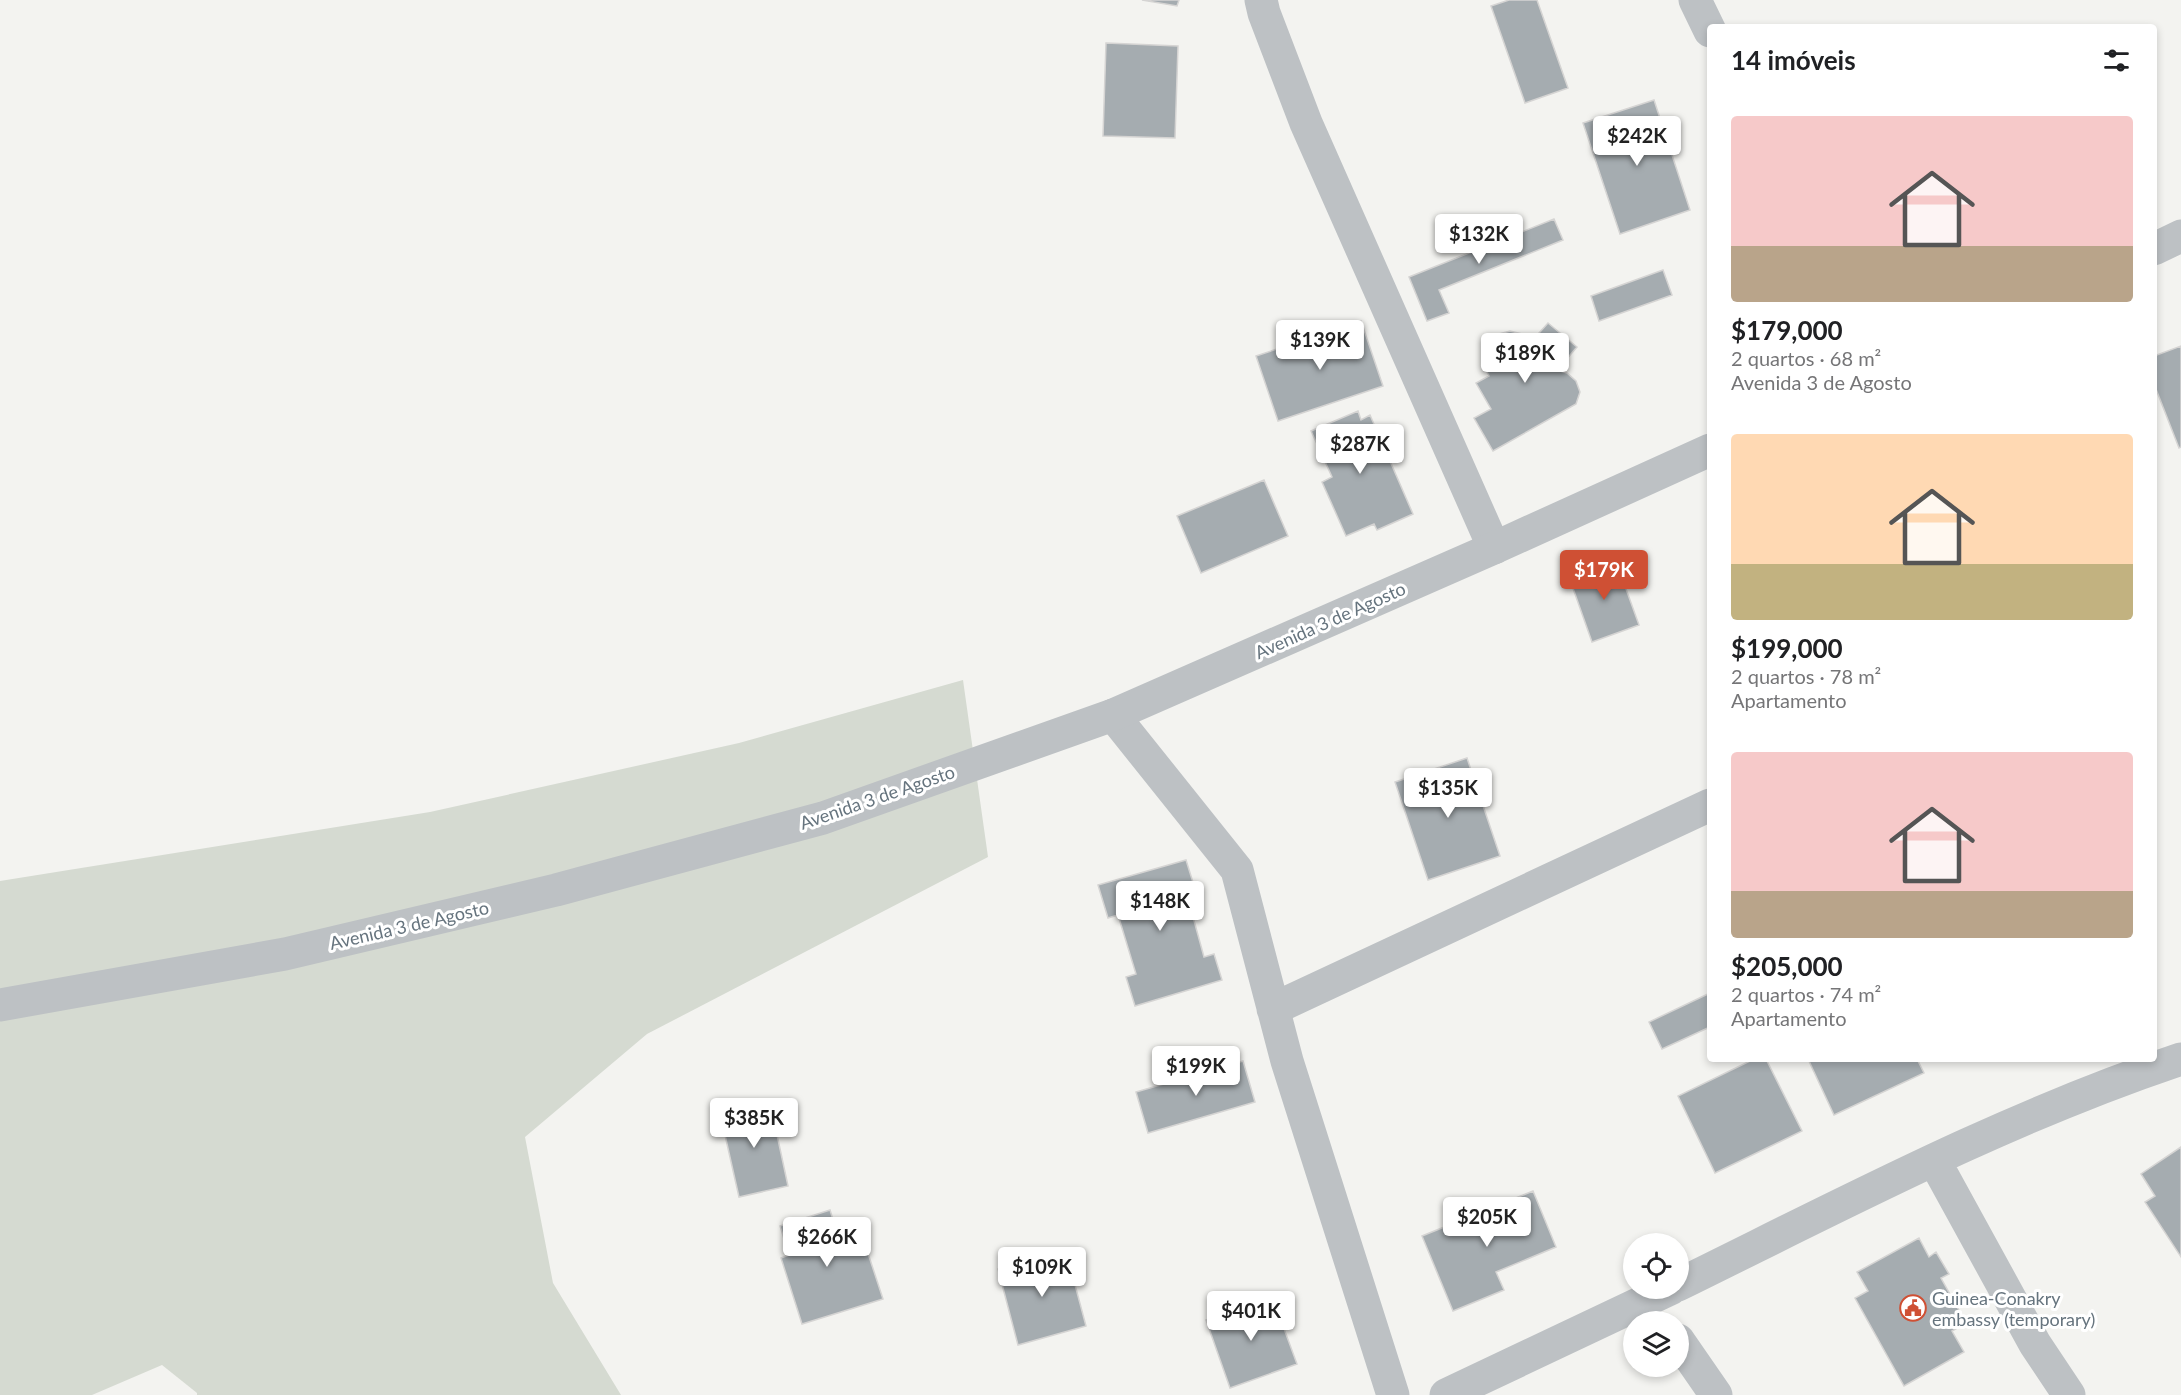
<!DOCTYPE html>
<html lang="pt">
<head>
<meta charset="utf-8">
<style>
  :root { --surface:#fff; --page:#f2f2f2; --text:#202124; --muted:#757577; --accent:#cf5034 }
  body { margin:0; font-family:Lato,sans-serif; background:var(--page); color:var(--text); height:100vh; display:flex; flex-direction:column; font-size:22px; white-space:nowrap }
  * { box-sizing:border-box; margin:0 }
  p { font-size:20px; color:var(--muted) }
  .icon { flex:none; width:33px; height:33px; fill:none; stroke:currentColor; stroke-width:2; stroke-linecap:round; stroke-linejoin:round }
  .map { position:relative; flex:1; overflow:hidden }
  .panel { position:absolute; left:1707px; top:24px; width:450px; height:1038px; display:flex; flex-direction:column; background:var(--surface); border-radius:6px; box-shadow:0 3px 9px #0003 }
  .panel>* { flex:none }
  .controls { position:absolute; left:1623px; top:1233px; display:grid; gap:12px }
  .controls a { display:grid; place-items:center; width:66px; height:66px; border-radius:50%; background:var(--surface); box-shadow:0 3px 9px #0003; font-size:30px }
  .price { position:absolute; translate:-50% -51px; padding:0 14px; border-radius:6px; background:#fff; color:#222; font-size:20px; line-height:39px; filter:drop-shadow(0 2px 3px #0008) }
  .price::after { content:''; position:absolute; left:50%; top:36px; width:18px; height:14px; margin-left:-9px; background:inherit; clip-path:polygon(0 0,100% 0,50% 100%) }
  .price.selected { background:var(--accent); color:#fff }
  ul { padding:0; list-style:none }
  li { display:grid; align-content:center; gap:12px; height:318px; padding:0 24px }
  li span { display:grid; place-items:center; height:186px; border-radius:6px; color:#555 }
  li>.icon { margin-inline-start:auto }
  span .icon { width:108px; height:108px; fill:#fffc; stroke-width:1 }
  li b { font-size:26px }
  h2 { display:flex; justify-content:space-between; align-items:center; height:72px; padding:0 24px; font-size:26px }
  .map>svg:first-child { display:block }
</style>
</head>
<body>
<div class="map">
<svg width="2181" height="1395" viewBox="0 0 2181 1395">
  <rect width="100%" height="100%" fill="#f3f3f0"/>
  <path fill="#d5dad1" d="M963 680 988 857 647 1034 525 1137 553 1283 621 1395H197V1393L162 1365 92 1395H0V881L430 812 739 743Z"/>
  <path fill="#a5acb0" stroke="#d5d4d3" stroke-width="1.5" d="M1142 0H1179L1177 6Z
    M1509 0H1537L1568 88 1525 103 1491 6Z
    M1106 43 1178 46 1175 138 1103 136Z
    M1654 100 1690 210 1620 234 1583 123Z
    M1554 219 1563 240 1439 290 1449 313 1427 321 1409 277Z
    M1663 270 1672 295 1599 321 1591 296Z
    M1361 321 1383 386 1278 421 1256 356Z
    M1548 323 1577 347 1557 370 1567 373 1576 381 1580 392 1576 404 1493 451 1474 418 1491 409 1476 383 1489 376 1484 366 1492 361 1488 353 1490 342 1499 334 1510 331 1522 334 1530 343Z
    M2181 346V447L2179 448 2154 384V356Z
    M1358 411 1361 420 1370 415 1413 514 1377 530 1374 524 1346 536 1322 482 1332 477 1311 431Z
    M1264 480 1288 536 1201 573 1177 516Z
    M1616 561 1639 625 1592 642 1569 577Z
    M1467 758 1500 856 1428 880 1395 782Z
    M1186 860 1196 892 1187 895 1204 957 1214 954 1222 980 1135 1006 1126 977 1136 974 1118 915 1108 918 1098 885Z
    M1710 993V1027L1662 1049 1649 1022Z
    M1754 1059H1766L1802 1131 1715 1173 1678 1096Z
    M1808 1059H1917L1924 1073 1834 1115Z
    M1243 1061 1255 1102 1148 1133 1136 1092Z
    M770 1102 788 1186 739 1197 720 1113Z
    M2181 1147V1257L2145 1202 2155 1196 2141 1174Z
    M1533 1191 1556 1247 1496 1272 1504 1290 1453 1311 1422 1236Z
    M830 1210 839 1239 861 1232 883 1299 802 1324 781 1258 789 1255 780 1226Z
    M1919 1238 1929 1257 1936 1252 1949 1274 1941 1278 1966 1323 1952 1331 1964 1352 1904 1386 1855 1298 1868 1291 1857 1272Z
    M1066 1251 1086 1326 1018 1345 998 1269Z
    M1272 1296 1297 1364 1230 1388 1206 1320Z"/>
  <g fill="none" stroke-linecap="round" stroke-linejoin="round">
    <path stroke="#bdc1c4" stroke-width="33" d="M1261 0 1264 13 1306 123 1494 548
      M1695 0 1710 31
      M1113 715 1237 870 1287 1061 1393 1395
      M1273 1009 1710 805
      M1934 1160 2035 1344 2069 1395
      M1678 1285C1843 1204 2007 1117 2181 1059
      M1678 1340 1716 1395
      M1446 1395 1672 1288"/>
    <path stroke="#bdc1c4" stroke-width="33" d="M2154 249 2181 236
      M0 1005 285 954 556 890 823 818 1113 715 1494 548 1710 450"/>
  </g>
  <defs>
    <g id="civic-ring" transform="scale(1.35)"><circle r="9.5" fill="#fff" stroke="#cf5034" stroke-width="1.5"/><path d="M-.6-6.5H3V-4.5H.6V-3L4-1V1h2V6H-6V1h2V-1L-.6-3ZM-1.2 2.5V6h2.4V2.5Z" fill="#cf5034"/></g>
  </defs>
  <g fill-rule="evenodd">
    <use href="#civic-ring" x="1913" y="1308"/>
  </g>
  <g text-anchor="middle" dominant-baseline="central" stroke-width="6" stroke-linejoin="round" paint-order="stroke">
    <g font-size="18" fill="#66747e" stroke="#fff">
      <text transform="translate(1330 620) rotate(-24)">Avenida 3 de Agosto</text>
      <text transform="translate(877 797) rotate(-19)">Avenida 3 de Agosto</text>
      <text transform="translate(409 925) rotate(-13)">Avenida 3 de Agosto</text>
    </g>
    <g font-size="18" fill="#66747e" stroke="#fff" text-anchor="start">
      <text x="1932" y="1298">Guinea-Conakry<tspan x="1932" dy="21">embassy (temporary)</tspan></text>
    </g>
  </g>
</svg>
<div class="controls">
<a><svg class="icon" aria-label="locate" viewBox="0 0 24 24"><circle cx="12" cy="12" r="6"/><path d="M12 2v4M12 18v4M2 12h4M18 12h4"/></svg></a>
<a><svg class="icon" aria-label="layers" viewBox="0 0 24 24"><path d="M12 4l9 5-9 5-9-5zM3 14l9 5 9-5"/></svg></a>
</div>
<b class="price" style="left:1637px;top:167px">$242K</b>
<b class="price" style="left:1479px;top:265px">$132K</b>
<b class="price" style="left:1320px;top:371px">$139K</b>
<b class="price" style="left:1525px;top:384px">$189K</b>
<b class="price" style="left:1360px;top:475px">$287K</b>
<b class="price selected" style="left:1604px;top:601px">$179K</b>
<b class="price" style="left:1448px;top:819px">$135K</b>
<b class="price" style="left:1160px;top:932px">$148K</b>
<b class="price" style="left:1196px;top:1097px">$199K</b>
<b class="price" style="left:754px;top:1149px">$385K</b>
<b class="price" style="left:1487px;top:1248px">$205K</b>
<b class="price" style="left:827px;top:1268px">$266K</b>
<b class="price" style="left:1042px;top:1298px">$109K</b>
<b class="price" style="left:1251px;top:1342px">$401K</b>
<section class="panel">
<h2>14 imóveis<svg class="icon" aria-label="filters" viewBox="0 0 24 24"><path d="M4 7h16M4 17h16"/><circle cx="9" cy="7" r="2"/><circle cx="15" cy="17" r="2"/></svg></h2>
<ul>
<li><span style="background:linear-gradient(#f6c9c9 70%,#b9a48a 0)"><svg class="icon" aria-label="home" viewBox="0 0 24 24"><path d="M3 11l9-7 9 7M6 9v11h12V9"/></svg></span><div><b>$179,000</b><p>2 quartos · 68 m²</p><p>Avenida 3 de Agosto</p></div></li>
<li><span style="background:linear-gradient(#ffd9b3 70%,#c2b280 0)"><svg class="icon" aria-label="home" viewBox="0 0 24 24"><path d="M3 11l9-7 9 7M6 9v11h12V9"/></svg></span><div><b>$199,000</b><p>2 quartos · 78 m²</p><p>Apartamento</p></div></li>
<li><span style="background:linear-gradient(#f6c9c9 75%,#b9a48a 0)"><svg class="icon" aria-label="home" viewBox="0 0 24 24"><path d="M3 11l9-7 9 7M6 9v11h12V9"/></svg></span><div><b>$205,000</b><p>2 quartos · 74 m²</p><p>Apartamento</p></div></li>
</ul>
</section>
</div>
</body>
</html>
